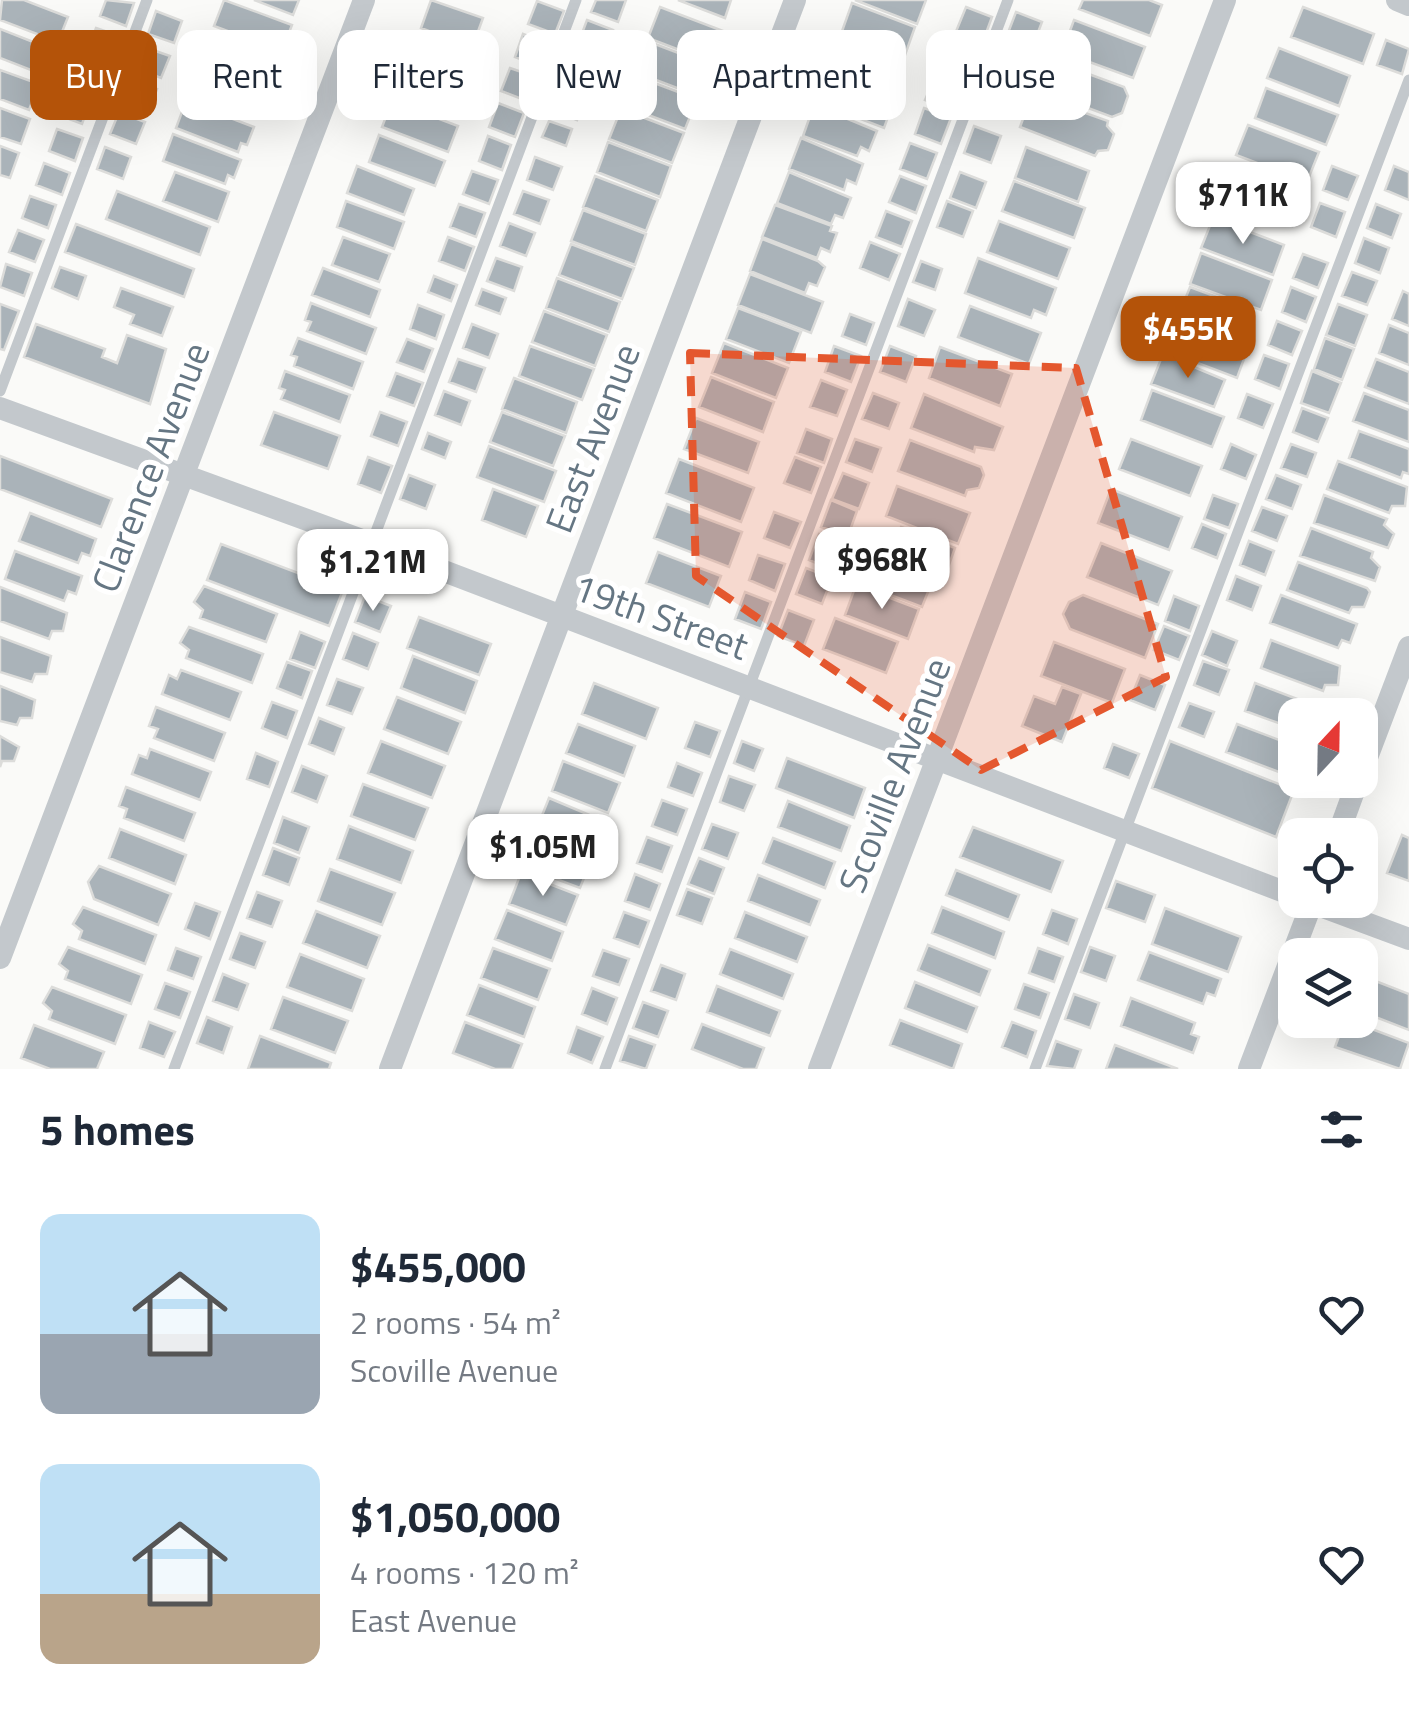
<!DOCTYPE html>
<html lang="en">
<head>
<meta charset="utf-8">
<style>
  :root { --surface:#fff; --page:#f2f2f3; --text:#1f2937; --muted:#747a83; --accent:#b45309 }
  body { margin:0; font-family:"Titillium Web",sans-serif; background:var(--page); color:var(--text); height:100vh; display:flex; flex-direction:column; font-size:38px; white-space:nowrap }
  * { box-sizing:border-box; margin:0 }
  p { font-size:32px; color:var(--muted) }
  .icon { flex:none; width:55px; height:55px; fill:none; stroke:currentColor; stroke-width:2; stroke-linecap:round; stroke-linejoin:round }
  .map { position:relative; height:1069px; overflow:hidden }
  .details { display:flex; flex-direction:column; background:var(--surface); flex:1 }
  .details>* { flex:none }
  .hud { position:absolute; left:30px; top:30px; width:1350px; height:90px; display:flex; gap:20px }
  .needle { width:65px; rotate:22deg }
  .controls { position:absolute; left:1278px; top:698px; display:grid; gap:20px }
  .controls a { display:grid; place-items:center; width:100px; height:100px; border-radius:20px; background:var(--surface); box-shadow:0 10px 40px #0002; font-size:50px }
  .price { position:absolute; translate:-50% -85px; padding:0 22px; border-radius:20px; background:#fff; color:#222; font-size:32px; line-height:65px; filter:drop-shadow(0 2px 5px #0008) }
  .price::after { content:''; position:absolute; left:50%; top:60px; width:30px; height:22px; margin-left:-15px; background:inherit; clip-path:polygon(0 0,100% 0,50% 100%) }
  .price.active { background:var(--accent); color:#fff }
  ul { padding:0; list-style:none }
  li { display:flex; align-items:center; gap:30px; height:250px; padding:0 40px }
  li span { display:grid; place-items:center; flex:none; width:280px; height:200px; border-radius:20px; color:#555 }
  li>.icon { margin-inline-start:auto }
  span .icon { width:120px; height:120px; fill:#fffc; stroke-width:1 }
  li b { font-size:42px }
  h2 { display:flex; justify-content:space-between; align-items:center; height:120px; padding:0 40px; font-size:42px }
  .pill { padding:0 35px; border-radius:20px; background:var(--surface); box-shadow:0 10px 40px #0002; font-size:35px; line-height:90px }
  .pill.active { background:var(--accent); color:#fff }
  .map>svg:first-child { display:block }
</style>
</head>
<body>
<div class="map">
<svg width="1409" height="1069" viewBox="0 0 1409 1069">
  <rect width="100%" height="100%" fill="#fafaf8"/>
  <path fill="#aab3b9" stroke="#dcdcda" stroke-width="2.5" d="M2 0H24L68 17 58 42 0 20Z
    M106 0 134 3 126 26 100 16Z
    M224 0 292 25 285 43 279 41 276 49 214 26Z
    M254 0H299L293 15Z
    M431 0 483 18 472 48 421 28Z
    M596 0H626L618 22 591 12Z
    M678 0H731L725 18Z
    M855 0H926L917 24Z
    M1083 0H1149L1162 5 1150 36 1079 9Z
    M537 1 564 11 555 34 528 24Z
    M852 3 915 27 904 58 841 34Z
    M660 7 723 31 711 62 648 38Z
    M966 7 992 17 982 44 955 34Z
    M1303 7 1374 34 1363 64 1291 37Z
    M156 11 182 21 174 43 148 34Z
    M1016 12 1042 22 1032 48 1006 38Z
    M587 20 613 30 604 54 578 44Z
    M1074 20 1145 47 1133 78 1062 52Z
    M96 28 122 37 114 60 88 50Z
    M0 29 51 49 41 74 0 58Z
    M212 32 280 58 273 76 267 74 264 83 202 59Z
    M415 32 481 57 471 83 405 58Z
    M523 34 549 44 541 67 515 57Z
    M841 38 904 62 892 92 829 68Z
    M1386 40 1409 49 1402 74 1377 65Z
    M647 41 710 65 698 96 635 72Z
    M949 41 975 51 965 77 939 67Z
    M1007 42 1033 53 1023 79 997 69Z
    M144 47 170 56 161 78 135 68Z
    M1279 48 1350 76 1339 106 1267 78Z
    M576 51 602 62 593 85 567 75Z
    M82 62 108 71 99 94 73 84Z
    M1056 62 1124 87 1128 96 1122 113 1112 117 1045 92Z
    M400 66 466 91 456 117 390 92Z
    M199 67 267 93 260 111 254 109 250 117 189 94Z
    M510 68 536 77 527 101 501 91Z
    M0 70 39 84 29 110 0 99Z
    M828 72 895 98 884 128 816 102Z
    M936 74 962 84 952 110 925 100Z
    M633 75 697 99 685 129 622 105Z
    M131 79 157 89 149 111 123 102Z
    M560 86 586 96 577 120 551 109Z
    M1012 87 1108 121 1107 126 1114 134 1108 150 1098 151 1095 156 1020 127 1023 119 1003 111Z
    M1266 88 1338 115 1326 145 1255 118Z
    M64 92 90 102 82 124 56 114Z
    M186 101 254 127 247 145 241 143 238 152 176 128Z
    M392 101 458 126 448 152 382 127Z
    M498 103 524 113 515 137 489 127Z
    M814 105 877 131 869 151 861 147 857 156 803 136Z
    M0 108 30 119 21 144 0 137Z
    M924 108 951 118 941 144 915 134Z
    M621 109 684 133 672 163 609 139Z
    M119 112 145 122 136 144 110 134Z
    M549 121 572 129 566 146 542 137Z
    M1248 125 1319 152 1307 182 1236 155Z
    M974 126 1001 136 991 163 964 153Z
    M57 129 83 138 75 161 49 151Z
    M173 134 241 160 234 178 228 175 225 184 163 161Z
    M379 135 445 161 435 186 369 162Z
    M488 136 511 145 502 170 479 161Z
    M801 138 863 164 856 184 847 180 844 190 789 169Z
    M608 142 671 166 660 197 597 172Z
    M910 143 937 153 927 179 900 169Z
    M0 146 19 153 10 178 0 175Z
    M105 147 131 157 123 179 97 169Z
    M1026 147 1089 171 1078 202 1015 178Z
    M535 157 562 167 553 190 527 180Z
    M44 163 70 173 62 195 36 185Z
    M357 166 414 189 404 215 347 193Z
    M1332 166 1358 176 1348 200 1323 190Z
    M1394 166 1409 172V200L1385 190Z
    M1232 169 1303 196 1292 226 1220 199Z
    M472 171 498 180 489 204 463 194Z
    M175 172 229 192 218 222 163 201Z
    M789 172 851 198 843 218 835 215 831 224 777 203Z
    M960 172 986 182 976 208 950 198Z
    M595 176 658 200 646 231 583 207Z
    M900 176 926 186 916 213 889 202Z
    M1014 181 1085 208 1074 238 1002 211Z
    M117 191 210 227 200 255 106 219Z
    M523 191 549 200 540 224 514 214Z
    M30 196 56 205 48 228 22 218Z
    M346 201 404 222 394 249 337 227Z
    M947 201 973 211 963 237 937 227Z
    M1320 203 1345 212 1336 237 1311 227Z
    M459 204 485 213 476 237 450 227Z
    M1376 204 1401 214 1392 238 1367 228Z
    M775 205 832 226 830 231 837 233 830 252 821 248 817 258 762 237Z
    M583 210 646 234 635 265 571 241Z
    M886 211 912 221 902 247 876 237Z
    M1213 218 1284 245 1273 275 1201 248Z
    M999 221 1070 248 1058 279 987 252Z
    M509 223 535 233 526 256 500 246Z
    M76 224 194 269 184 297 65 252Z
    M18 230 44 240 35 262 9 252Z
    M343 237 390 254 379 282 332 265Z
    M448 237 474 247 465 271 439 261Z
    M1364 238 1389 248 1380 273 1355 263Z
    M762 239 818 261 825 267 817 286 809 283 805 293 750 271Z
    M870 242 900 254 889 280 860 268Z
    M571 244 634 268 622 299 559 275Z
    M1201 253 1272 280 1261 310 1190 284Z
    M1303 254 1328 263 1318 288 1293 278Z
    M496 258 522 267 514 291 487 281Z
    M978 258 1056 288 1046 315 1034 310 1031 318 965 293Z
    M921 261 942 269 935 290 913 282Z
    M6 264 32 273 24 296 0 287Z
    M60 267 86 276 78 299 52 288Z
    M323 268 380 290 370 317 312 295Z
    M1352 272 1377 281 1367 305 1342 296Z
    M750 274 823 302 811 333 738 305Z
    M434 276 457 285 451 301 428 292Z
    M557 278 620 302 609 332 546 308Z
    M1190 287 1249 309 1237 339 1178 317Z
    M1291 287 1316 297 1306 322 1282 312Z
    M121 288 173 307 162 336 130 324 134 315 114 307Z
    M482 289 506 298 500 314 476 305Z
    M1403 291 1409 294V326L1392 319Z
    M908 299 935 310 924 336 898 326Z
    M311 303 376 328 366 354 307 331 311 322 305 320Z
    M0 304 19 311 4 350 0 349Z
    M1338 304 1367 315 1355 346 1326 335Z
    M418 305 444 315 436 339 410 329Z
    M970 306 1041 333 1029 364 958 337Z
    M738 308 801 332 789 363 726 339Z
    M544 311 607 335 595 366 532 342Z
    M850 314 874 323 866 345 842 336Z
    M1177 321 1248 348 1237 378 1166 351Z
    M1277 321 1302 331 1292 355 1268 345Z
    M36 324 105 349 102 357 117 363 127 335 166 349 150 404 24 357Z
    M472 324 498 334 489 358 463 348Z
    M1389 325 1409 333V365L1379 353Z
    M298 338 363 362 353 389 294 366 297 357 291 355Z
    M1325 338 1354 349 1342 380 1314 369Z
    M407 339 433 349 424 372 397 362Z
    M724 343 788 368 776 398 712 373Z
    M530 346 594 369 582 400 519 376Z
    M834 346 861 356 851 382 825 372Z
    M890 346 916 356 906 382 880 372Z
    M940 347 1012 374 1000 406 929 378Z
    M1163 354 1225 380 1214 407 1151 384Z
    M1264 355 1289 364 1280 389 1255 379Z
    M458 359 485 368 476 392 449 382Z
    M1376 359 1409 372V404L1365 387Z
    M285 371 350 395 340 422 281 399 285 390 279 388Z
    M1312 371 1341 383 1329 413 1301 403Z
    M396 373 423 383 414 406 387 396Z
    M711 377 774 402 763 432 699 407Z
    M514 378 577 402 566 433 502 409Z
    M821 380 847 390 837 416 810 407Z
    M1152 390 1224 417 1212 447 1141 420Z
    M444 391 470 401 461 425 435 415Z
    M873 393 899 403 889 429 862 419Z
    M1364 393 1409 410V442L1353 421Z
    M924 394 1003 427 994 450 975 447 974 452 911 428Z
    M1247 394 1273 404 1263 428 1238 418Z
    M1302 408 1328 418 1318 442 1293 432Z
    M274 412 340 436 328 469 261 445Z
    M380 412 407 422 398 446 371 436Z
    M502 412 565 436 553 466 490 442Z
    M696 418 759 442 748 473 684 449Z
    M806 429 832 439 824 463 797 453Z
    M1359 431 1409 449V474L1403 472 1401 478 1349 458Z
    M428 433 451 442 445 458 422 449Z
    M855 439 881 448 872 472 846 462Z
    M1131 439 1202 466 1190 496 1119 469Z
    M910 440 981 467 984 475 979 488 967 490 965 496 898 471Z
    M1231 444 1256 455 1246 479 1221 469Z
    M1291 444 1316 453 1307 477 1281 468Z
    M489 446 556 471 544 502 477 477Z
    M0 456 112 499 101 527 0 489Z
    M368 457 392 466 381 493 358 484Z
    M795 457 821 467 811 493 784 483Z
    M679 459 754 488 741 522 666 493Z
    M1338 461 1407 487 1405 506H1392L1389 513 1327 489Z
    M843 473 869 483 859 509 832 499Z
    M409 475 435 485 426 509 400 499Z
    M1276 475 1301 485 1292 509 1266 499Z
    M897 486 970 513 958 544 886 516Z
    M493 489 538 506 526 537 482 520Z
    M1111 489 1182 517 1169 550 1098 523Z
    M1213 495 1238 504 1229 528 1204 519Z
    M1324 495 1387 519 1384 525 1394 534 1388 548 1314 523Z
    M831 500 857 511 848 536 821 527Z
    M667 504 742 532 729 567 654 538Z
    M1262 507 1287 516 1277 541 1252 531Z
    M774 512 801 522 790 548 764 538Z
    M30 513 96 539 90 556 82 553 78 563 19 541Z
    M1202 524 1226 534 1217 558 1192 548Z
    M901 527 955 548 945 576 890 556Z
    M1311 528 1373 552 1371 558 1380 567 1375 581 1300 556Z
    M819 534 846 544 836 571 809 560Z
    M1249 541 1274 551 1265 575 1240 565Z
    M1101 543 1172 571 1158 605 1087 577Z
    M221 544 343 590 329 626 207 580Z
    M15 551 82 576 76 594 68 591 64 601 5 579Z
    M658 552 721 576 709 607 646 583Z
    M871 552 934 577 922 607 859 583Z
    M758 555 785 564 775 591 749 580Z
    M1298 562 1367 588 1370 592 1364 607H1352L1349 613 1287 590Z
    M806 568 832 578 822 604 796 594Z
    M1236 576 1261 586 1252 610 1227 600Z
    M856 585 919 609 908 639 845 615Z
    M204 586 277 614 266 642 200 618 203 610 194 602Z
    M0 587 67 613 63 631H52L49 639 0 621Z
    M745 592 771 602 761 629 735 619Z
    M1083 595 1158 624 1145 658 1070 629 1063 614 1069 602Z
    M1281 595 1357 624 1350 643 1342 640 1338 648 1270 623Z
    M365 596 391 606 380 632 355 622Z
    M1174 596 1199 606 1190 631 1165 621Z
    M788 610 814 620 804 646 778 636Z
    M419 617 491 644 479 675 407 648Z
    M835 618 898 642 886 673 823 649Z
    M1164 626 1189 636 1179 660 1154 650Z
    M189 627 263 654 252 683 186 658 189 650 180 643Z
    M1212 631 1237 641 1227 666 1202 655Z
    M300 632 325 642 315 668 290 659Z
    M353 633 378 643 368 669 343 659Z
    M0 637 51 656 47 674H35L32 682 0 672Z
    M1271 640 1340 666 1338 685H1325L1323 691 1261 668Z
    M1054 642 1125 669 1112 703 1041 676Z
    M413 656 477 681 465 713 401 688Z
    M1203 661 1229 670 1219 695 1194 685Z
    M287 662 312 671 302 698 277 688Z
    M181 670 241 692 230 720 162 694 169 675 177 679Z
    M1140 675 1165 685 1155 710 1130 700Z
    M337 679 363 688 352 714 327 705Z
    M594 683 658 708 646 739 582 714Z
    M1255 683 1326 710 1324 715H1295V729L1245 711Z
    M0 686 35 700 32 718H20L17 725 0 721Z
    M1062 687 1081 694 1062 742 1022 726 1034 696 1055 704Z
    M397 697 461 722 448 754 384 729Z
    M272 702 297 711 287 738 262 728Z
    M1189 703 1214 712 1204 737 1179 727Z
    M156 707 225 733 214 761 154 738 158 729 149 726Z
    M319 718 344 728 334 754 309 744Z
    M695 722 720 731 710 757 685 748Z
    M578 724 635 746 624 776 566 753Z
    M1237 724 1295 746V778L1226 752Z
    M0 736 19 747 14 761H2L0 767Z
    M381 741 445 766 432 798 368 773Z
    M742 741 763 749 754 771 734 763Z
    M1170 741 1294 790 1276 837 1152 788Z
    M1113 744 1139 754 1129 778 1104 768Z
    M150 749 211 772 200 800 132 774 139 755 147 758Z
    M256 753 278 762 269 787 247 779Z
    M787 758 865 788 854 818 776 788Z
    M563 761 620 783 608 813 552 791Z
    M677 763 702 773 693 796 668 787Z
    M302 766 327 776 317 802 292 792Z
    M729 776 755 785 744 811 720 802Z
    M363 784 428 808 415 840 351 816Z
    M126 787 195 813 184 841 124 818 127 809 119 806Z
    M549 798 606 822 594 851 537 828Z
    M662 800 687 809 677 835 652 826Z
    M788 801 850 826 841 851 778 827Z
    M283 817 309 827 299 853 274 843Z
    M712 824 738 833 728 859 702 849Z
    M349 826 413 851 401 883 337 859Z
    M973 827 1063 861 1051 892 960 857Z
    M120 829 186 855 175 884 109 858Z
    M1402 835 1409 838V881L1387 873Z
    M535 836 592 858 580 888 524 867Z
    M647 837 672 846 662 872 637 863Z
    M773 838 835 862 825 888 763 863Z
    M273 848 299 858 289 885 263 875Z
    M699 858 724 868 714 894 688 884Z
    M99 866 171 894 158 925 94 899 88 882Z
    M330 869 395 893 382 925 318 901Z
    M956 870 1019 895 1009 920 946 895Z
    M521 873 578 895 566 925 509 904Z
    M635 874 660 884 650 910 625 901Z
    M758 875 820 900 810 925 748 901Z
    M1116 881 1155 895 1145 922 1106 908Z
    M687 889 712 898 702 924 677 915Z
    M257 892 282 901 272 927 247 918Z
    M195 903 220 912 210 939 185 929Z
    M83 907 156 935 145 964 79 939 82 931 73 924Z
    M942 907 1004 932 995 958 932 933Z
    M1165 908 1241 937 1228 972 1152 944Z
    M507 910 563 932 552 961 495 939Z
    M1052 910 1077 919 1068 944 1043 934Z
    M316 911 380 936 367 968 303 943Z
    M624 912 649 921 639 947 614 938Z
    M745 912 807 937 797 962 735 938Z
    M240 933 265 942 255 968 230 959Z
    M928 945 990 970 980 995 918 970Z
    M68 947 142 975 131 1004 65 979 68 971 59 964Z
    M1090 947 1115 956 1106 981 1081 972Z
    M176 948 201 957 193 979 168 970Z
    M493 948 550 969 538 1000 481 978Z
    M1038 948 1063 957 1054 982 1029 973Z
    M730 949 793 974 783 999 720 974Z
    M603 950 629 959 619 985 593 976Z
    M1149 952 1221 979 1215 996 1207 993 1203 1004 1138 980Z
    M300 954 364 979 352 1011 287 987Z
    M661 965 685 974 676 1000 651 991Z
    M223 974 248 984 238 1010 213 1001Z
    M1360 975 1409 994V1030L1360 1011Z
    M915 982 977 1007 967 1032 905 1008Z
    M165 983 190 992 180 1018 155 1009Z
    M1024 984 1049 993 1040 1018 1015 1009Z
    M479 985 535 1007 524 1037 467 1015Z
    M717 986 780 1011 770 1036 707 1012Z
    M52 987 126 1015 115 1044 49 1019 52 1011 43 1003Z
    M592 988 617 998 607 1024 582 1014Z
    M1074 994 1099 1003 1090 1028 1065 1019Z
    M283 997 348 1021 335 1053 271 1029Z
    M1131 998 1195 1023 1191 1034 1199 1037 1193 1053 1121 1026Z
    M643 1002 668 1011 658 1037 633 1028Z
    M207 1017 232 1027 223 1053 197 1043Z
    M900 1020 962 1044 953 1069 890 1045Z
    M1335 1020H1348L1409 1043 1400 1069 1335 1047 1339 1036 1331 1032Z
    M149 1022 175 1032 164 1057 140 1048Z
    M465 1022 522 1044 512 1069H495L453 1053Z
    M1012 1022 1036 1031 1027 1057 1002 1047Z
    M702 1024 764 1048 756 1069H743L692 1049Z
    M34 1025 104 1052 97 1069H50L21 1058Z
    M577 1027 603 1037 592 1063 568 1053Z
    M260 1036 331 1063 329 1069H248Z
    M629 1036 655 1045 646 1069 620 1061Z
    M1056 1041 1081 1050 1074 1069 1047 1066Z
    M1115 1045 1178 1069H1106Z"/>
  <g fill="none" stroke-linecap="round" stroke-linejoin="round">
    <path stroke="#c3c8cc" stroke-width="11" d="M0 391 147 0
      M174 1069 576 0
      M605 1069 1008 0
      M1035 1069 1409 80"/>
    <path stroke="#c3c8cc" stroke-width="22" d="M1397 0 1409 5
      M0 408 373 544 1295 896
      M1360 776 1409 647
      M1338 835 1358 780
      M1304 900 1409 939
      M0 958 364 0
      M390 1069 795 0
      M819 1069 1225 0
      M1249 1069 1313 900"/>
  </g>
  <path fill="#e4572e" fill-opacity="0.2" stroke="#e4572e" stroke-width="8" stroke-dasharray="20 12" stroke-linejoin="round" d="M690 353 1076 368 1166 677 981 770 696 576Z"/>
  <g text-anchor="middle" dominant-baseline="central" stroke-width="10" stroke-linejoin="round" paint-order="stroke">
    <g font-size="38" fill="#657683" stroke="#fff">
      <text transform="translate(592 438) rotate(-69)">East Avenue</text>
      <text transform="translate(150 467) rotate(-69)">Clarence Avenue</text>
      <text transform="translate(661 616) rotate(20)">19th Street</text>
      <text transform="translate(894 775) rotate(-69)">Scoville Avenue</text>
    </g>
  </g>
</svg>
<div class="controls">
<a><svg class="needle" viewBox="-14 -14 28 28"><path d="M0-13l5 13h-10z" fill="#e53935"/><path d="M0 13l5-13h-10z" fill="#747a83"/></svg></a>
<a><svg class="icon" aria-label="locate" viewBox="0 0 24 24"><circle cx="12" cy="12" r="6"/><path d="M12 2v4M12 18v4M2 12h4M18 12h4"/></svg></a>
<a><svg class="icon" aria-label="layers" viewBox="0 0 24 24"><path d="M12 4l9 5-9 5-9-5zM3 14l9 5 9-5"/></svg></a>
</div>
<b class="price" style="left:1243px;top:247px">$711K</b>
<b class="price active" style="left:1188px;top:381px">$455K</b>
<b class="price" style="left:882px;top:612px">$968K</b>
<b class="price" style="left:373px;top:614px">$1.21M</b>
<b class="price" style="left:543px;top:899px">$1.05M</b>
<div class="hud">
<a class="pill active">Buy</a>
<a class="pill">Rent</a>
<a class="pill">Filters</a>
<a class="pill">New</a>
<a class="pill">Apartment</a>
<a class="pill">House</a>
</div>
</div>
<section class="details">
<h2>5 homes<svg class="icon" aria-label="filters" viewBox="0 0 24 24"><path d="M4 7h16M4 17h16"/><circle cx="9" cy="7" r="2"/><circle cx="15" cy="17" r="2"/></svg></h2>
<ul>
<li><span style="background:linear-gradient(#bfe0f5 60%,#9aa5b1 0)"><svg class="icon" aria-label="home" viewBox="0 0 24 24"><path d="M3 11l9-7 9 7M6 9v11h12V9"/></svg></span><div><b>$455,000</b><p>2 rooms · 54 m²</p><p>Scoville Avenue</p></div><svg class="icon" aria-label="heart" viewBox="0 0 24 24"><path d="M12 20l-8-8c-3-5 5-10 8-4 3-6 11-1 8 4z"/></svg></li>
<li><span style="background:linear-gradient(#bfe0f5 65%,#b9a48a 0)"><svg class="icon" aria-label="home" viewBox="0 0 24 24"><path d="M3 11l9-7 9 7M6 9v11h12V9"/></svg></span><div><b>$1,050,000</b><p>4 rooms · 120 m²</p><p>East Avenue</p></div><svg class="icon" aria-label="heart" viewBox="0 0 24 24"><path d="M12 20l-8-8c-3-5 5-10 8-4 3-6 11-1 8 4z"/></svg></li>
</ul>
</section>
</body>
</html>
